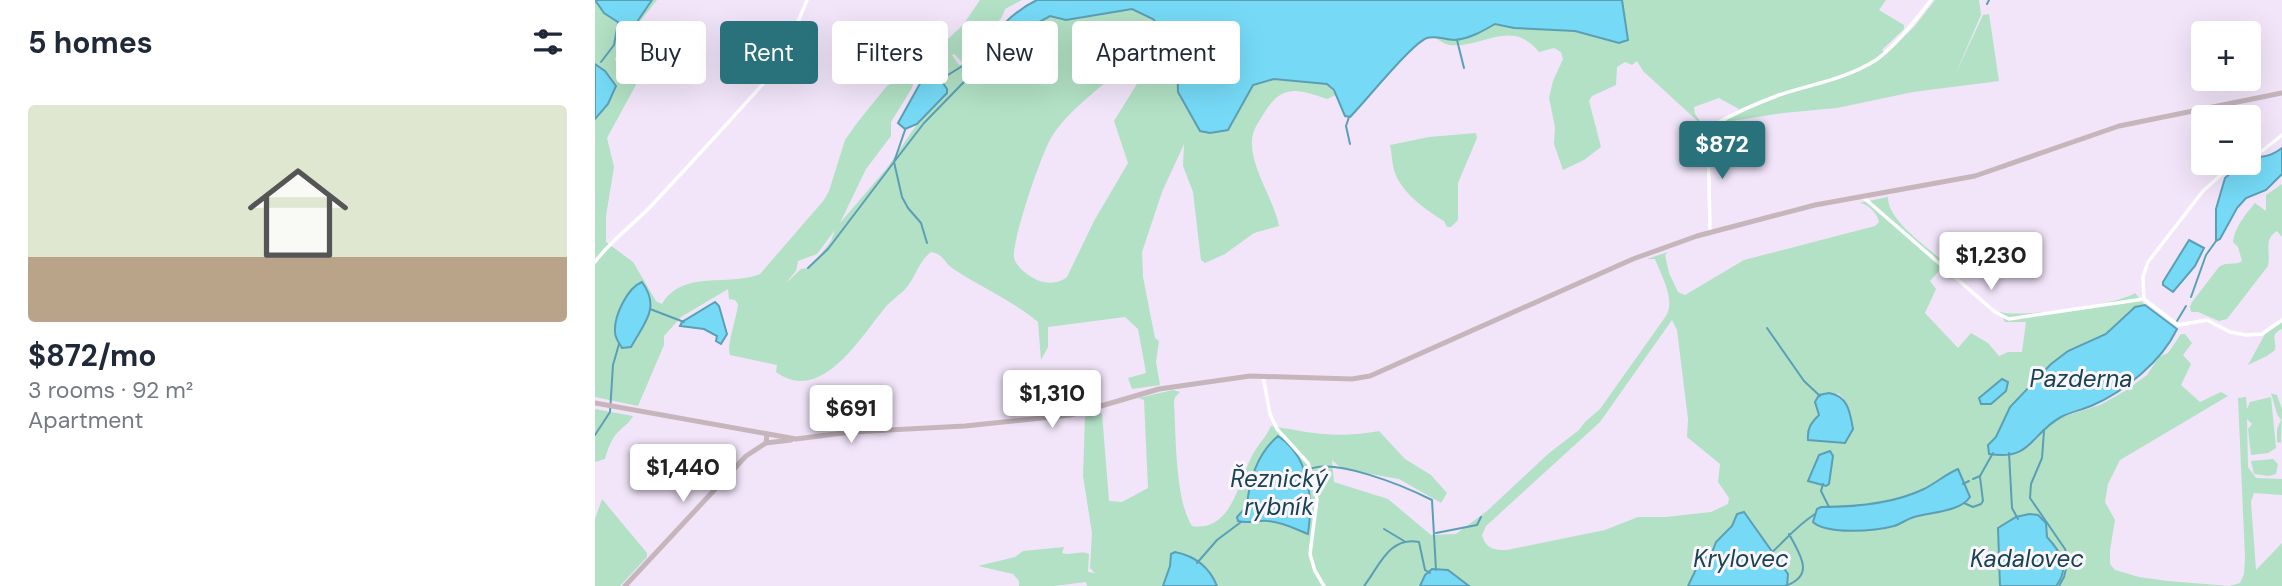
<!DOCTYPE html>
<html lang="en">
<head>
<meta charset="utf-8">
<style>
  :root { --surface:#fff; --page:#f6f6f7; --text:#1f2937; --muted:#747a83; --line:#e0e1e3; --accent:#29727b }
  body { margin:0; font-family:"DM Sans",sans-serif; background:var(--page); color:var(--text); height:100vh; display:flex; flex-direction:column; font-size:26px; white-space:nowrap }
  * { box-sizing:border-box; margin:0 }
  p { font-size:23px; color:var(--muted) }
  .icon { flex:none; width:38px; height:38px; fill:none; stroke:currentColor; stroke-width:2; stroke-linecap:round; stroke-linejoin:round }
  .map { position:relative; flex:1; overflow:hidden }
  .sheet { display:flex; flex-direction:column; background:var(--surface); width:595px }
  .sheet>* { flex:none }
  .banner { position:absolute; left:21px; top:21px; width:665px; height:63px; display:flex; gap:14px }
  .tools { position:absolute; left:1596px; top:21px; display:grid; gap:14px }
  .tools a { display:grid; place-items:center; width:70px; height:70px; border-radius:7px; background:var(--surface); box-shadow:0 7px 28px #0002; font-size:35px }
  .price { position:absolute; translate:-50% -60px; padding:0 16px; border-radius:7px; background:#fff; color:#222; font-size:23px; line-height:46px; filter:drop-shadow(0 2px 4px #0008) }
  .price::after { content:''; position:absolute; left:50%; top:42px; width:21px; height:16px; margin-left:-10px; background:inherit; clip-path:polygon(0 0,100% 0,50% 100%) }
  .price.current { background:var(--accent); color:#fff }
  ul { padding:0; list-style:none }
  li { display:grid; align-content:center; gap:14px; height:371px; padding:0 28px }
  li+li { border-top:2px solid var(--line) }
  li span { display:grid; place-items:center; height:217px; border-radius:7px; color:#555 }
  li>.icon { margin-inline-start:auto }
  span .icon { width:126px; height:126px; fill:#fffc; stroke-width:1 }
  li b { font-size:30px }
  h2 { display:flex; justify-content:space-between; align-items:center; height:84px; padding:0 28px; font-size:30px }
  .chip { padding:0 24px; border-radius:7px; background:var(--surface); box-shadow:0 7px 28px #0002; font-size:24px; line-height:63px }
  .chip.current { background:var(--accent); color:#fff }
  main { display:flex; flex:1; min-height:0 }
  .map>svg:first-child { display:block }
</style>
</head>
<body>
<main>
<section class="sheet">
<h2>5 homes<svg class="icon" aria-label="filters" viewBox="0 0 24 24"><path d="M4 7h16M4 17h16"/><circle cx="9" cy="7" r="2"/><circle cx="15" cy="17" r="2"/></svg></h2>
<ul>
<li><span style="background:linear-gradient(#dfe7d0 70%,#b9a48a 0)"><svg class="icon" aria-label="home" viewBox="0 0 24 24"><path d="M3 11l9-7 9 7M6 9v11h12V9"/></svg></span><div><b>$872/mo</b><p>3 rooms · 92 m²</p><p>Apartment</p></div></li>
</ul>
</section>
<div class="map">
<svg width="1687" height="586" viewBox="0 0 1687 586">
  <rect width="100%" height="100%" fill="#f2e5fa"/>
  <path fill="#b2e1c5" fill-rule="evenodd" d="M0 0 6 7 54 6 57 0H62L31 39 20 59 25 72 42 83 12 138 19 167 11 216V242L38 262 61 301 67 304C88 269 133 287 165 274L229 200 234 191 250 140 262 123 291 87 341 50 368 25 385 0H427L410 9C406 24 394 29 385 40L387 43 378 56 367 62 359 54 357 55 364 65C388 62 400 46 420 35 431 28 444 23 455 16L471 20 537 9 558 19 573 37 579 49 582 61 583 92 605 130 637 125C643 113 648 94 659 85 672 74 715 81 732 84L741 95 732 99C707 91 689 82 671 110 667 117 660 126 658 134 651 162 679 198 684 226L659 233 630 254 610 263 606 260 598 192 588 166 589 144 567 192 547 252 548 277 560 338 564 341 561 362 565 385 537 389 533 378 551 373 543 329 530 317 453 327V347L446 360 443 322C417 300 385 287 357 268 348 261 348 254 336 252 324 261 321 276 312 287 305 295 295 301 289 309 265 338 226 405 181 372L182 365 135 355C131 347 142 317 143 304L140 300 134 299 133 289 86 317 69 336V345L43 406 0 397V119L19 93 21 86 10 71 0 64ZM544 55 553 56V66L519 121 533 163 499 221 472 277C464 284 452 284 442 280 433 276 422 268 419 258 416 243 446 155 455 140 470 111 519 77 544 55ZM335 64 339 65V70L352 89V93L322 124 292 168 245 223 271 169 296 136V122L317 88 319 80 330 71ZM240 230 236 241 225 255 212 268 206 269 190 284 201 271 203 261 222 254Z
    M1027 0H1291L1284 10 1309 25V29L1287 50 1291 54 1319 27 1340 0H1384L1386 15 1359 77 1388 15 1394 14 1404 81 1318 92 1242 108 1188 113 1130 122 1144 109 1124 98 1099 107 1100 114 1109 127 1048 71 1042 61 1037 65 1030 62 1022 67 1021 85 997 96 994 101 1006 147 989 160 968 170 959 144 960 127 954 98 958 81 968 59 966 52 959 48 944 52C916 17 887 49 854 45 849 44 844 40 839 37 858 42 884 34 900 24L919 28 980 31 1024 43 1033 40V35Z
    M881 133 882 138 863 183V220L856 227H852L849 221C831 210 808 194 800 173 797 165 797 154 795 145L834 137Z
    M1687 184V237L1682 231C1668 239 1676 253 1673 266L1632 319 1624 321 1603 312H1596L1595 307 1597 302 1624 267C1631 261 1641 266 1647 261L1643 247 1638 242C1640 226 1651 214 1660 203L1671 211V195Z
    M1293 197C1292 220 1331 246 1348 261L1344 271 1335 281 1341 289 1330 313 1363 348 1376 333 1393 343 1404 356 1413 352H1427L1431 322H1410L1405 312C1426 318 1523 305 1540 293L1550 305 1535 310 1511 334 1415 407 1401 437 1393 445 1396 455 1426 452 1452 427 1467 417 1505 405 1530 391 1552 375 1564 357 1573 353 1586 334H1590L1597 343 1588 355 1596 364 1586 385 1605 402 1626 392 1633 396 1525 460 1513 484 1510 502 1520 520 1515 550V564L1520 570 1544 577 1573 581 1634 586 1645 583 1649 574 1650 558 1643 398 1651 397 1652 409 1655 402 1676 397 1681 448 1673 453 1656 455 1653 429 1657 424 1652 419 1653 467 1661 478 1687 479V495L1659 493 1656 502 1661 570 1687 543V586H1461L1465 581C1458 549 1459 537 1434 514L1408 524 1405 586H1192L1193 574 1176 552 1139 518 1137 526 1121 542 1116 555 1105 561 1093 586H874L853 570H837L830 575 825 586H622C613 564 598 557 576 554L575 566 568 586H492L491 582 459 586H424V581L418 574 383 566 420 557 428 551 469 547 467 553C476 556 485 550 494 554L493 572 500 573 495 568 497 533 488 476 490 417 507 413 514 501 527 502 553 488 549 400 543 398 578 390 585 392 580 397 579 402C581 434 580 500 597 526 636 532 643 484 656 458 661 446 671 438 676 426 719 433 738 439 784 431L810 459 836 475 852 493 846 503 804 479 747 469 737 460 739 482 793 499 836 535 861 534 892 511 953 454 984 430 990 422 1005 409 1071 316C1081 300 1066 275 1060 259H1052L1073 252 1070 255 1074 273 1083 292 1090 295 1149 260 1280 226 1284 222C1283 214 1272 203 1264 203ZM1077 320 1082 330 1093 419 1092 437 1125 464 1123 482 1134 498 1133 504 1116 512 1071 517H1043L1010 530 912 550C899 550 891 549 887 535L891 526 1005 422ZM1234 393 1244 394 1249 399 1250 443 1213 440C1217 421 1226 411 1234 393ZM686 438C718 466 716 495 713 534 699 529 688 522 673 521 662 520 654 524 643 521L642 517 652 506 660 467ZM1224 455 1238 456 1234 479 1228 485 1217 483 1214 477ZM1363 470 1369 484 1302 526 1253 530 1223 527 1226 507C1258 506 1289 505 1319 493 1335 487 1348 475 1363 470Z
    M1687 322V329C1674 335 1682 340 1680 350L1672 356 1653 365 1670 334Z
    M1676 393 1682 395 1687 409 1686 443 1682 442V429L1686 420 1682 414Z
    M0 409 38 416C34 423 32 424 26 429 17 437 13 448 10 459L0 462Z
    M1678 459 1683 464 1681 474 1674 476 1659 474 1656 461Z
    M7 499 52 553V557L25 586H0V519Z"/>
  <path fill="#76daf6" stroke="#5b9fb5" stroke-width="2" d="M0 0H57L42 22 29 26 9 13Z
    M442 0H1027L1033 40 1024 43 980 31 919 28 900 24C888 31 874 39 859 40 851 40 840 35 832 38 817 43 770 102 755 117L750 116 739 90 732 84 679 79 658 85 633 130 615 133 605 131 583 92 582 61 579 49 573 37 558 19 537 9 471 20 455 16 417 37 397 53 380 58C397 36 416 12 442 0Z
    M0 64 10 71 21 86 13 104 0 119Z
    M336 69 339 70 352 89V93L322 124 310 129 303 123 327 80Z
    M1687 148V174L1671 190 1651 198 1642 208 1625 239 1621 241V209L1630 178 1647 163H1654V160C1668 155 1674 158 1687 148Z
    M1594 240 1609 248 1600 266 1578 292 1568 285V282Z
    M47 282C66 308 49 323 36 347L27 348C24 343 20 338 20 332 19 316 32 288 47 282Z
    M120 302 124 306 132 334 126 344 121 341 122 336 109 329 85 326 87 322Z
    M1550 305 1582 329C1567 361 1529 392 1496 406 1486 410 1476 412 1466 417 1435 434 1437 461 1394 454L1393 445 1401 437 1415 407 1456 364 1473 351 1511 334 1540 307Z
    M1407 379 1413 382 1411 391 1396 404H1386L1384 398Z
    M1234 393C1253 396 1255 412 1258 429L1250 443 1213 440C1212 428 1216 423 1224 415L1220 402 1224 395Z
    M683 436C716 458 718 498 713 534 700 529 688 522 673 521 662 520 654 524 643 521L642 517 652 506C654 481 662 454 683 436Z
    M1235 451 1238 456 1234 484 1231 486 1213 481 1224 455Z
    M1363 469 1375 497C1365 512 1336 512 1319 517 1312 519 1306 524 1299 526 1281 531 1232 535 1218 522L1222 509 1226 507C1261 507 1298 504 1329 489 1341 483 1351 474 1363 469Z
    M1149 512 1193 574 1192 586H1093L1105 561 1116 555 1121 542 1137 526 1142 514Z
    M1434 514 1443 515 1451 523 1452 537C1465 551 1476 567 1461 586H1405L1403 528 1421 517Z
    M580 552C600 556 614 566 622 586H568L575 566 576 554Z
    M837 569 853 570 874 586H825L830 575Z"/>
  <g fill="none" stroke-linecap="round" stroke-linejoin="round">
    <path stroke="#5b9fb5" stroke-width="2" d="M1392 4 1394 0
      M862 40 869 68
      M6 62 19 45 23 23
      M345 80 380 58
      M754 117 751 126 755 144
      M332 243 326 223 313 208 307 197 299 162 329 123 401 49
      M213 268 233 249 299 162 310 130
      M1596 297 1611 255 1621 241
      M55 309 89 322
      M1582 321 1591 306
      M1172 328 1209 381 1225 396
      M1449 431 1447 458 1436 484 1435 498 1470 549 1473 560 1469 577 1464 586
      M0 435 15 412 18 365 24 344
      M1414 453 1417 508 1423 519
      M711 471C736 455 811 487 837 500L841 570
      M1378 479 1385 476 1398 453
      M1228 484 1226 491 1234 507
      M1368 484 1374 481
      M1369 503 1378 507 1386 504 1388 501 1385 477
      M789 529 809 541
      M841 533 882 525 886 517
      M1175 554C1192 539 1200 527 1220 514
      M602 563 622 540 646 522
      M769 586C784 567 794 536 824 542L830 570 835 573
      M1190 586C1221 575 1205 555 1194 534"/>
    <path stroke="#fff" stroke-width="3.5" d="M1654 157 1667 151 1687 135
      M1268 197 1400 312 1414 319 1549 299
      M1115 232 1113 134 1115 127C1137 114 1160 104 1184 95 1217 84 1251 79 1281 60 1302 45 1320 20 1336 0
      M0 262C15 241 39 224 57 205 99 160 141 115 181 69L188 58 212 0
      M1549 299 1548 277 1553 262 1608 191 1639 163
      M1549 299 1583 325 1612 320 1635 332 1651 335 1667 334 1687 320
      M668 376 675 414 682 429 713 463 718 478 722 499 715 554 720 571 729 586"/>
    <path stroke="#c6b6bc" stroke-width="5" d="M0 403 201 439 256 432 370 426 475 415 564 389 655 376 757 379 775 376 1038 259 1102 236 1220 205 1380 176 1524 126 1687 93
      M171 443 196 440
      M30 586 151 456 171 443 172 434"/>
  </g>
  <g text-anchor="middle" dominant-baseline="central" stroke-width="6" stroke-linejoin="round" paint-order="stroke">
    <g font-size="24" font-style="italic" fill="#164450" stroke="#fbf5fe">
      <text x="1486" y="378">Pazderna</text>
      <text x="684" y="478">Řeznický<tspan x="684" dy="28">rybník</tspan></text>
      <text x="1146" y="558">Krylovec</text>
      <text x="1432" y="558">Kadalovec</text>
    </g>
  </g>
</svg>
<div class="tools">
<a>+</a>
<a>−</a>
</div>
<b class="price current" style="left:1127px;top:181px">$872</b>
<b class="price" style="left:1396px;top:292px">$1,230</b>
<b class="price" style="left:457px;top:430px">$1,310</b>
<b class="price" style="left:256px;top:445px">$691</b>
<b class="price" style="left:88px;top:504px">$1,440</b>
<div class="banner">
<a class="chip">Buy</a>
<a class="chip current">Rent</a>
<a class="chip">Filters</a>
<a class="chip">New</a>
<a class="chip">Apartment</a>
</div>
</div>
</main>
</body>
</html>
